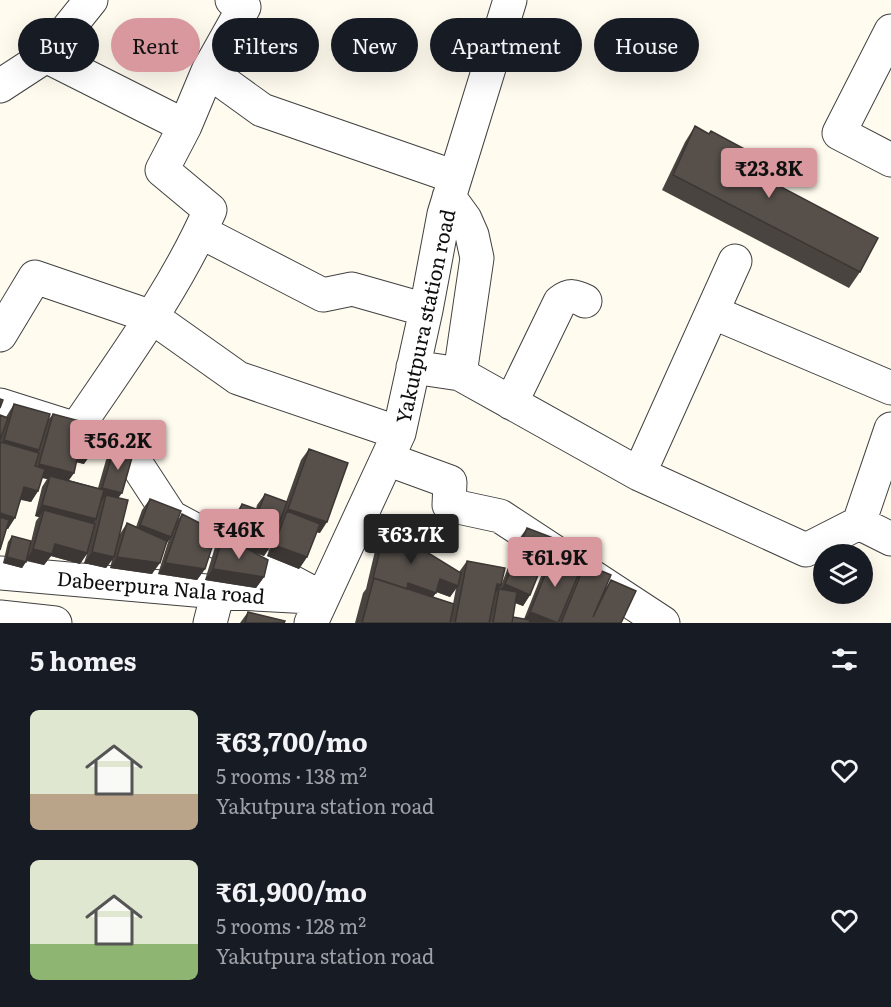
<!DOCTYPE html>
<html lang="en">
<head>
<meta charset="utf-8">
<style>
  :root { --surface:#171b24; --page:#20242c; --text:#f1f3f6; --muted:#9ea1a6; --accent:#d9989d }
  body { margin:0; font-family:Literata,serif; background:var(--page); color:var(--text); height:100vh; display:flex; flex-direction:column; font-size:22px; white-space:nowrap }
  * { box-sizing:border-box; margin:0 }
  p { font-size:20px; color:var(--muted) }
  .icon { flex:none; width:33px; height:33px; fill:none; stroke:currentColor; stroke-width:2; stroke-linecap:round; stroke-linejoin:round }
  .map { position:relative; height:623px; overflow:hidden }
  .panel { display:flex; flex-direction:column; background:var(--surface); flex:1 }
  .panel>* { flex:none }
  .top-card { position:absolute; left:18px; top:18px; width:855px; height:54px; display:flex; gap:12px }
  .buttons { position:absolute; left:813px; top:544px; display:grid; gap:12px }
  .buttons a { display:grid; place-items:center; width:60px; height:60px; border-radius:50%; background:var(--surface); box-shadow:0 6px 24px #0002; font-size:30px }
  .price { position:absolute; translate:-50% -51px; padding:0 14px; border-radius:6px; background:var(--accent); color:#111; font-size:20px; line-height:39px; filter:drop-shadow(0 2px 3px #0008) }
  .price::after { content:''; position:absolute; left:50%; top:36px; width:18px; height:14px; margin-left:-9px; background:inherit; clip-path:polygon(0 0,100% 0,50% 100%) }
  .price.on { background:#222; color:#fff }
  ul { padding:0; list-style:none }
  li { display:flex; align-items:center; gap:18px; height:150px; padding:0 30px }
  li span { display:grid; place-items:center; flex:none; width:168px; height:120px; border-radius:9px; color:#555 }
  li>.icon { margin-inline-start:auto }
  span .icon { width:72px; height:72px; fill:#fffc; stroke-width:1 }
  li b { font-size:26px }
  h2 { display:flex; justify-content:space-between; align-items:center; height:72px; padding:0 30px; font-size:26px }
  .chip { padding:0 21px; border-radius:27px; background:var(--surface); box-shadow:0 6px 24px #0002; font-size:21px; line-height:54px }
  .chip.on { background:var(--accent); color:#111 }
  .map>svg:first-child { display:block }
</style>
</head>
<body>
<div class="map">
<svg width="891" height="623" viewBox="0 0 891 623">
  <rect width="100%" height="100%" fill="#fffbef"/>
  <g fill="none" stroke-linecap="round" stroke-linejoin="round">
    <g stroke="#414141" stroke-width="35">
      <path id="minor" d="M891 31 839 133 891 160
        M46 56 185 126 162 170 210 210C176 288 124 358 76 429
        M208 71 262 110 455 177
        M0 86 46 56 91 0
        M185 126 208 71 244 7 232 0
        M449 197 465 219 472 235 477 258 460 374
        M201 232 323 295 352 289 426 310
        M712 312 891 388
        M0 335 35 277 152 317 238 378 399 433
        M413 367 460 374 639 474 806 550 859 523 891 539
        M511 403 560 302C570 294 575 296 585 301
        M0 405 76 429 126 448 171 517 322 598
        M387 459 450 482 449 505 500 516 663 623
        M639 474 735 261
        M859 523 891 429
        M0 573 218 592 311 597
        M0 617 55 623
        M210 623 218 592
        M311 623 399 433 426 310 444 214 510 0"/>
    </g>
    <use href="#minor" stroke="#fff" stroke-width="33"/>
  </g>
  <path fill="#4a4440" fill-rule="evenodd" d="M695 126 745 168 860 272 849 288 662 190 685 142Z
    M14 404 48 420 53 414 84 433V464L76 462 74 473 69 480 98 488 106 460 114 449 118 498 120 534 127 523 136 527 142 510 150 499 177 521 182 514 205 569 197 580 158 574 169 539 152 574 110 568 112 560 106 568 84 563 87 554 80 564 51 556 44 565 26 561 22 568 3 563 8 542 12 536 30 546 36 521 39 517 35 516 42 487 47 479 42 478 38 491 31 502 21 500 8 529 6 528 0 550V415L6 417Z
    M309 449 320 533 316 532 307 557 299 569 267 556 270 547 264 556 256 553 264 577 256 588 205 580 215 547 223 536 226 537 234 515 242 504 256 509 257 505 265 494 286 502 301 460Z
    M386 527 459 572 467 561 502 583 519 539 527 528 530 595 523 606 515 603 513 617 524 619 549 556 557 545 563 566 579 573 585 564 605 590 611 580 621 623H355L363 593 366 589 378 538ZM456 588 453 604 433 597 436 592 450 597Z
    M248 612 284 623H240Z"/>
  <path fill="#3c3734" d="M4 440 39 450 32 461 1 444Z
    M79 450 92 453 84 464 72 461Z
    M39 464 74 473 66 484 50 476 47 479 32 475Z
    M24 487 38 491 31 502 16 498Z
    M102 488 122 493 114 504 106 495 102 501 95 499Z
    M42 505 96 519 89 530 44 510 39 517 35 516Z
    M288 509 327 522 320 533 283 521 287 511 280 520Z
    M0 513 15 518 8 529 0 526Z
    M140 525 171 537 163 548 132 536Z
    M232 531 271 545 264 556 224 542Z
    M55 544 87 553 80 564 51 556 44 565 26 560 33 549Z
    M274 545 307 557 299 569 267 556Z
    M92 552 114 557 106 568 84 563Z
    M7 557 26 562 22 568 3 563Z
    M117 557 160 563 152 574 110 568Z
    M165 563 205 569 197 580 158 574Z
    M213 569 264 577 256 588 205 580Z
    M440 579 458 586 450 597 432 590Z
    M408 583 436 593 428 604 403 595Z
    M497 584 501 585 494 596Z
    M505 584 530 595 523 606 498 596V593Z
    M530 612 557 623H522Z"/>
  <path fill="#564f4a" stroke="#3c3734" stroke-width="1.5" d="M695 126 709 134 711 131 752 153 745 168 878 238 860 272 673 175Z
    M0 399 3 400 0 408Z
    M14 404 50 414 39 450 4 440Z
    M53 414 87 423 84 433 96 436 92 453 79 450 74 473 39 464Z
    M0 415 8 418 0 440Z
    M1 442 39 453 35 466 45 469 38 491 24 487 15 518 0 513V446Z
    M114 449 133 454 122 493 102 488Z
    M309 449 348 463 327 522 288 509Z
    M50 476 104 490 96 519 42 505Z
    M265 494 287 502 271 545 232 531 242 504 259 510Z
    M106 495 128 500 114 557 92 552Z
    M150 499 181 511 171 537 140 525Z
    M44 510 95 524 87 553 55 544 52 554 33 549Z
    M287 511 320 524 307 557 274 545Z
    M182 514 217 532 205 569 165 563Z
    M0 517 9 520 0 550Z
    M127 523 167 541 160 563 117 557Z
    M386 527 461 573 458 586 440 579 436 593 408 583 407 589 373 578Z
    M527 528 553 538 530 595 505 584Z
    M12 536 31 541 26 562 7 557Z
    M223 536 268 560 264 577 213 569Z
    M557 545 569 550 563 566 579 573 558 623 530 612Z
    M467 561 505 568 501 585 497 584 489 623H455Z
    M585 564 611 575 593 617 611 580 636 591 621 623H561Z
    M374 578 454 604 450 623H362Z
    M499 589 517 592 512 623H493Z
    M248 612 285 621 284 623H245Z
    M513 617 530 620 529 623H512Z"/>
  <g text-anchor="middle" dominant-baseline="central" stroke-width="6" stroke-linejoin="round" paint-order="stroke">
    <g font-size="20" fill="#0e0e0e" stroke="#fff">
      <text transform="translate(424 316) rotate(-78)">Yakutpura station road</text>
      <text transform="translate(161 586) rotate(5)">Dabeerpura Nala road</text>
    </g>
  </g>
</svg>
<div class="buttons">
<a><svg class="icon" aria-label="layers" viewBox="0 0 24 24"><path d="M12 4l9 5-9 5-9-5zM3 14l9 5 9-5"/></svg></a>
</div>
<b class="price" style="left:769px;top:199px">₹23.8K</b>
<b class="price" style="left:118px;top:471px">₹56.2K</b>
<b class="price" style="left:239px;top:560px">₹46K</b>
<b class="price on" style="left:411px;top:565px">₹63.7K</b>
<b class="price" style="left:555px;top:588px">₹61.9K</b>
<div class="top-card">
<a class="chip">Buy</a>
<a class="chip on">Rent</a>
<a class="chip">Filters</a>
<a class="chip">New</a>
<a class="chip">Apartment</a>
<a class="chip">House</a>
</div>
</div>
<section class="panel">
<h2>5 homes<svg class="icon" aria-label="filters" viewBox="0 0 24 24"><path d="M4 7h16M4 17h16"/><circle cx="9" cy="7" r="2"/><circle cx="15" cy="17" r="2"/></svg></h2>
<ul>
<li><span style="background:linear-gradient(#dfe7d0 70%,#b9a48a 0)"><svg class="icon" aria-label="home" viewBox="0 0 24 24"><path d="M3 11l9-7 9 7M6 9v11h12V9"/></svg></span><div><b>₹63,700/mo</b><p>5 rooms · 138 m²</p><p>Yakutpura station road</p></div><svg class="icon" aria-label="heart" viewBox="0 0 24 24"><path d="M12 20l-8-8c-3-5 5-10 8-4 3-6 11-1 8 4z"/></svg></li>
<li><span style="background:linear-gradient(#dfe7d0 70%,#8fb573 0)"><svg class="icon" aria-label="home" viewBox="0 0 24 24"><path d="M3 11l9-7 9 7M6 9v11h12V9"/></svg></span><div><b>₹61,900/mo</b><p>5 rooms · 128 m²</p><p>Yakutpura station road</p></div><svg class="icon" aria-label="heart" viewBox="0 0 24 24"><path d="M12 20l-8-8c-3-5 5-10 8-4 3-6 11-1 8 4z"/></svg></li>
</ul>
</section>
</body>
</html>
